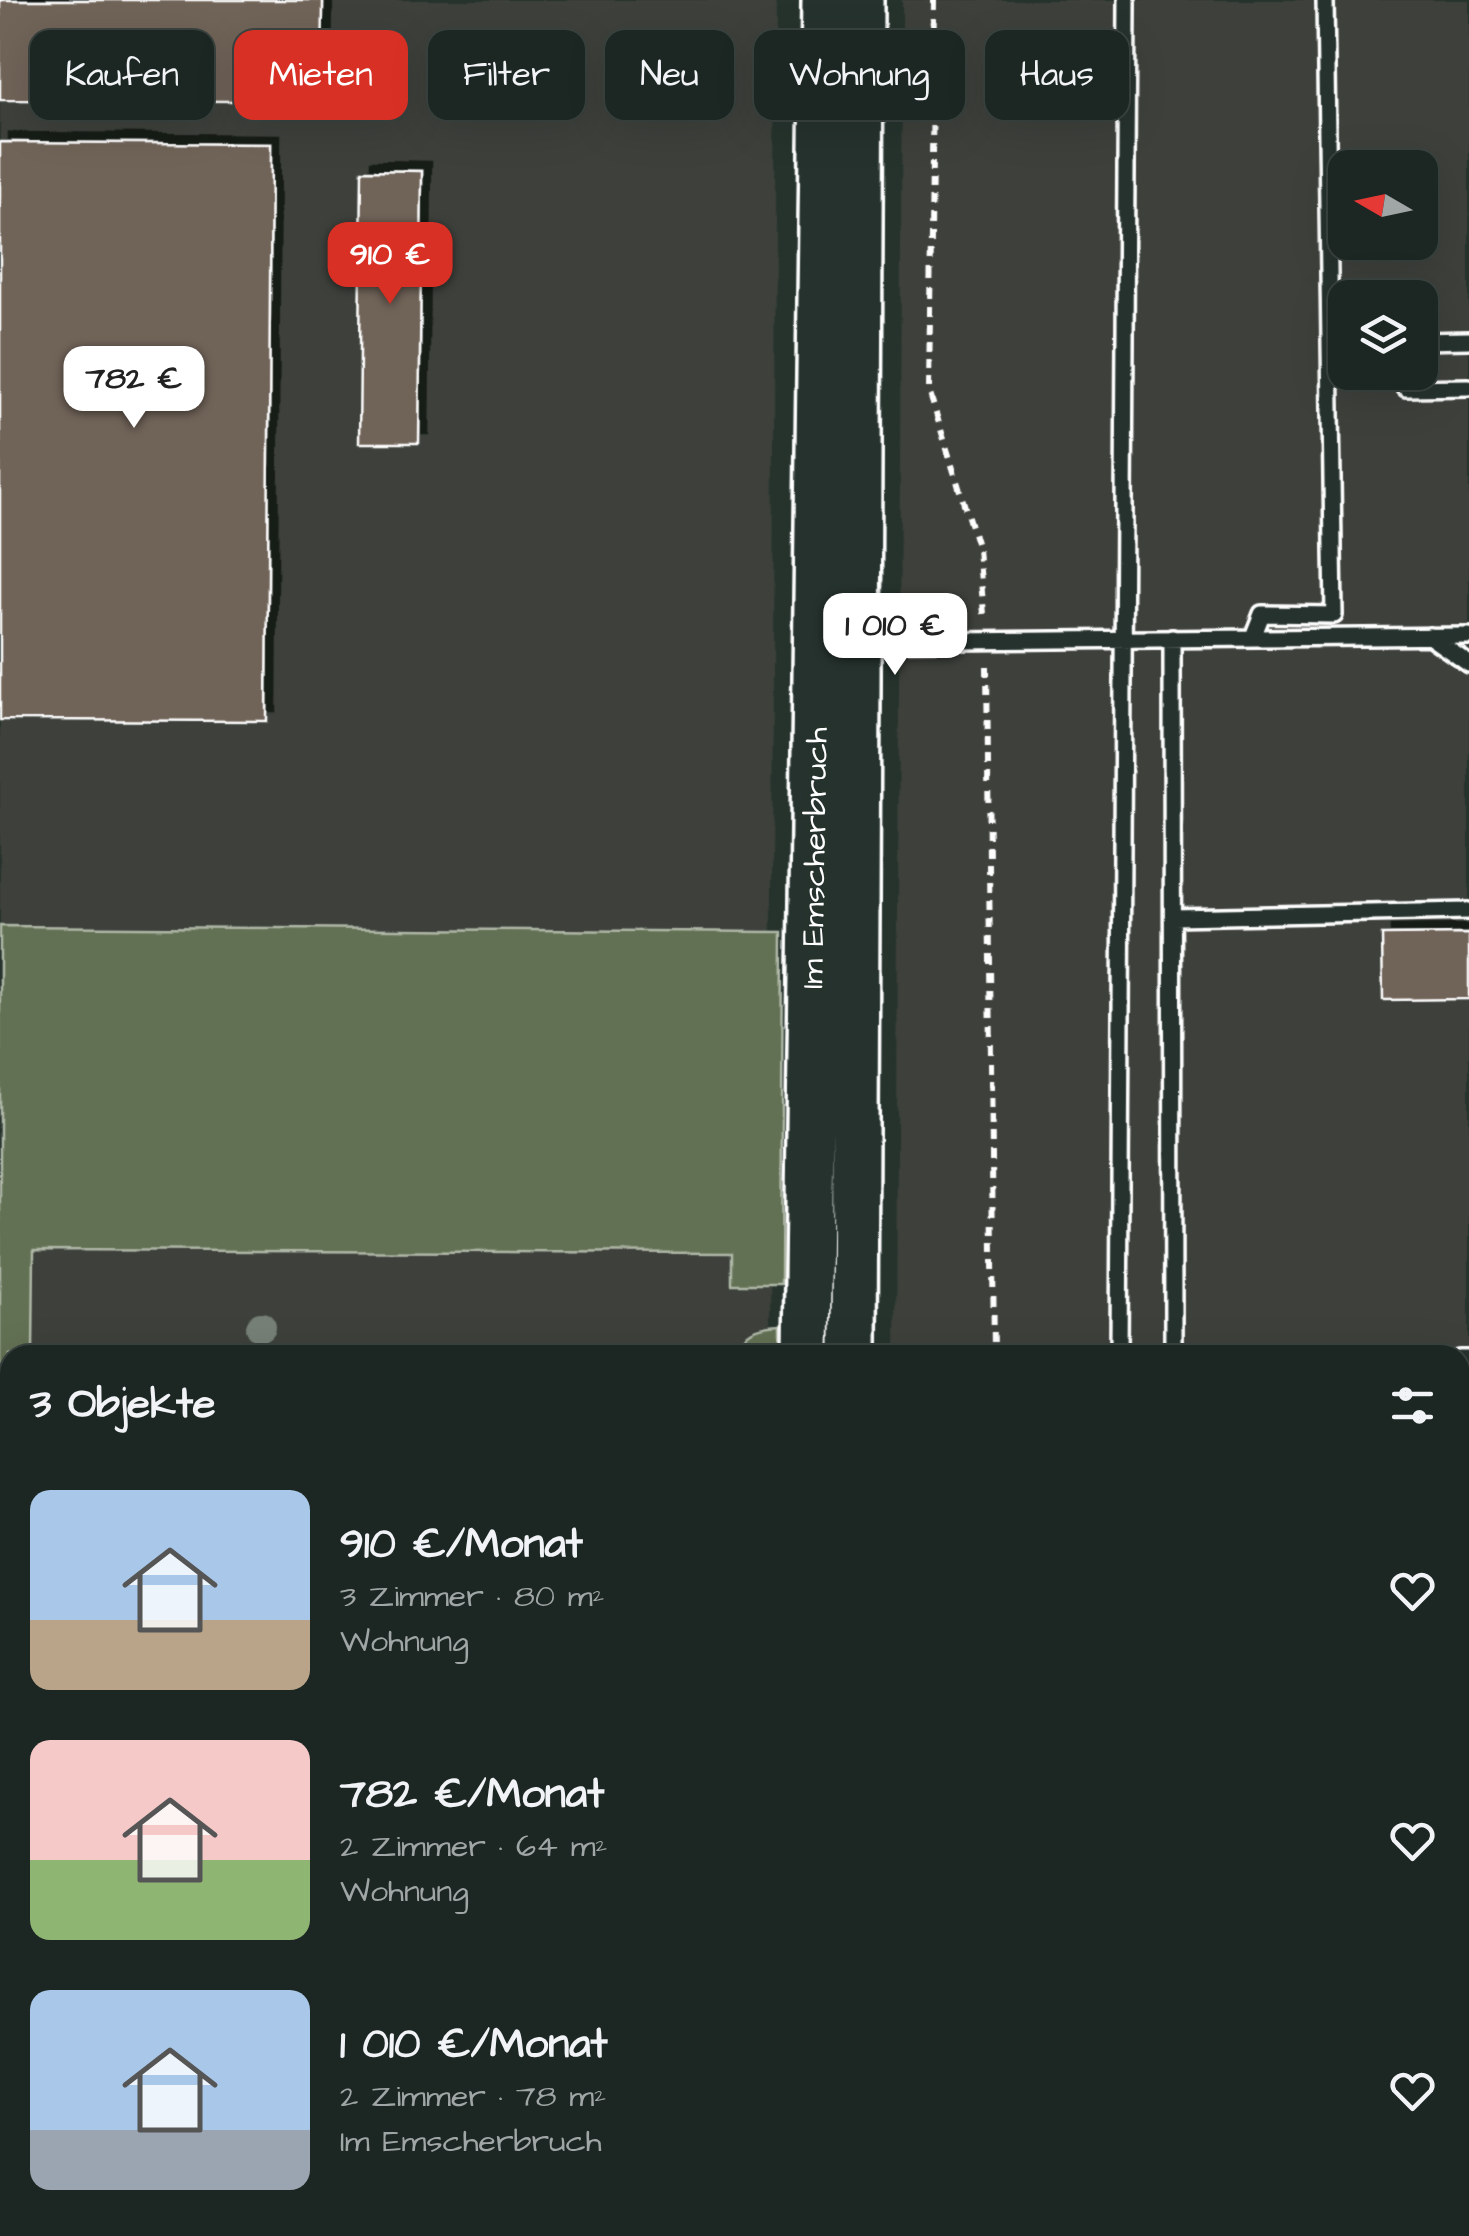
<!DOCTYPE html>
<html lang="de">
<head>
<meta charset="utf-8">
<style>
  :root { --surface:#1c2622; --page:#252e2a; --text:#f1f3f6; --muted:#a0a5a5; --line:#3a4340; --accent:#d93025 }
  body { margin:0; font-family:"Architects Daughter",sans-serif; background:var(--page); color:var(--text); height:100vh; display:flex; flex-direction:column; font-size:38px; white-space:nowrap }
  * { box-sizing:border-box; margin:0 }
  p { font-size:32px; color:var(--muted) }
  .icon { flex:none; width:55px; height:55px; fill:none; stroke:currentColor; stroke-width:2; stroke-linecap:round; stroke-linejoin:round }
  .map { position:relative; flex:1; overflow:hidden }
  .panel { position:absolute; left:0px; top:1345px; width:1470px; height:892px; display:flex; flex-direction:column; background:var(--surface); border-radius:30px 30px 0 0; box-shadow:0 10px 40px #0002,0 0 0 2px var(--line) }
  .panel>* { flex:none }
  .guide { position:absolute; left:30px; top:30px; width:1410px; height:90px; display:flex; gap:20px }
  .needle { width:65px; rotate:279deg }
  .tools { position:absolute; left:1328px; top:150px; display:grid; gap:20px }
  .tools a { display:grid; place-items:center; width:110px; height:110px; border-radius:20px; background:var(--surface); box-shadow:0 10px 40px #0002,0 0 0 2px var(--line); font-size:50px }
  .price { position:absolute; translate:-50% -85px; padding:0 22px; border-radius:20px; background:#fff; color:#222; font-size:32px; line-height:65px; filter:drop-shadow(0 2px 5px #0008) }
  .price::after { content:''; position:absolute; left:50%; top:60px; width:30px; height:22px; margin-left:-15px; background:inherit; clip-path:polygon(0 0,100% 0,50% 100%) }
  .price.active { background:var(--accent); color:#fff }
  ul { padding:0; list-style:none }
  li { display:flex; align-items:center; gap:30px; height:250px; padding:0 30px }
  li span { display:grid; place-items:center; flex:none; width:280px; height:200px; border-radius:20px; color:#555 }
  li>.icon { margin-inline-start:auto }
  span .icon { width:120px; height:120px; fill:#fffc; stroke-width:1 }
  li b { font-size:42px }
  h2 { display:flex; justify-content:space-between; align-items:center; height:120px; padding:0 30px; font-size:42px }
  .tag { padding:0 35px; border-radius:20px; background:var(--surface); box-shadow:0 10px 40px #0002,0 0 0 2px var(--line); font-size:35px; line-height:90px }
  .tag.active { background:var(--accent); color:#fff }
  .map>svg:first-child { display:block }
</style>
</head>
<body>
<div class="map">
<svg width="1469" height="2236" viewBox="0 0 1469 2236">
  <defs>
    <filter id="shadow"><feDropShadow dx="9" dy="-9" stdDeviation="0" flood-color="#0009"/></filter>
  </defs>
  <rect width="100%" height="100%" fill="#26332d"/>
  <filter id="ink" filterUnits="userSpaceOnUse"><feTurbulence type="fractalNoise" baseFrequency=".01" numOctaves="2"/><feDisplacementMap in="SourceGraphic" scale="20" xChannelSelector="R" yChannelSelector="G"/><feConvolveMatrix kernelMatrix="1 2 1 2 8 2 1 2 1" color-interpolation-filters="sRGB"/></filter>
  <g filter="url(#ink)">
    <path fill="#3c413a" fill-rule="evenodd" d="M0 0H776L770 1355H10V2228H767L766 2236H0Z
      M902 0H1469V2236H892L893 2228H1460V1355H896ZM1345 168H1420V242H1345ZM1345 298H1420V372H1345Z"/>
    <path fill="#627052" stroke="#b0b8a8" stroke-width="2.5" d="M0 926 783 932 781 1284H732V1253L34 1250 33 1355H10V1759H0Z
      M781 1325V1355H733C743 1331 757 1326 781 1325Z
      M489 2228H773V2236H488Z"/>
    <path fill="#6f6359" stroke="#fff" stroke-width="2.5" filter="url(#shadow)" d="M0 0H323L322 80 235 79V101L0 100Z
      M0 142 271 144 267 721 0 720Z
      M362 170 422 171 419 443H359Z
      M1469 934V999L1383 1000 1382 935Z
      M0 1946H10V2030H0Z"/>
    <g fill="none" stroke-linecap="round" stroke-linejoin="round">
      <g stroke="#fff" stroke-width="22">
        <path id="lane" d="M1420 341 1469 340
          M1393 372 1406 388 1469 387
          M1429 636 1469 664
          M1253 637 1262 614 1334 615 1325 0
          M1172 638 1173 1355
          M863 642 1469 636
          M1174 917 1469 911
          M1119 1355 1127 0
          M1460 1359H1469
          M1460 1723H1469
          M303 2228V2236
          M391 2228 394 2236
          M457 2228 460 2236
          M1113 2236V2228"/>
      </g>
      <g stroke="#fff" stroke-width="52">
        <path id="secondary" d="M807 1355 825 0
          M854 1355 860 0
          M848 2228V2236
          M809 2236V2228"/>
      </g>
      <path stroke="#fff" stroke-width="6" stroke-dasharray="10 8" stroke-linecap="butt" d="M934 0 929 391 978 549 984 614
        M987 666 994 1355
        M161 2236 165 2228
        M985 2236V2228"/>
      <use href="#lane" stroke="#26332d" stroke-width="15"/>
      <use href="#secondary" stroke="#26332d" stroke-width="45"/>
    </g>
    <circle fill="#768076" cx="261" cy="1327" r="15"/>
  </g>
  <g text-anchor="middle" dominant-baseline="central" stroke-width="9" stroke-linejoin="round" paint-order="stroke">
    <g font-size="32" fill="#fff" stroke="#26332d">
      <text transform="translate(815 858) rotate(-89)">Im Emscherbruch</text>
    </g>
  </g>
</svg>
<div class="tools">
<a><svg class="needle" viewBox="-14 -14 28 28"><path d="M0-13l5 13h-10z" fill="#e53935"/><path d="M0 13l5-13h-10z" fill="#a0a5a5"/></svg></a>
<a><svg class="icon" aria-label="layers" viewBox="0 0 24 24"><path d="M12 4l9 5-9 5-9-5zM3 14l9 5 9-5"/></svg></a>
</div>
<b class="price active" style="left:390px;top:307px">910 €</b>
<b class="price" style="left:134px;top:431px">782 €</b>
<b class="price" style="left:895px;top:678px">1 010 €</b>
<div class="guide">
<a class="tag">Kaufen</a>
<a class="tag active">Mieten</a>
<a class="tag">Filter</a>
<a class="tag">Neu</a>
<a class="tag">Wohnung</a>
<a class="tag">Haus</a>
</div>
<section class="panel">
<h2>3 Objekte<svg class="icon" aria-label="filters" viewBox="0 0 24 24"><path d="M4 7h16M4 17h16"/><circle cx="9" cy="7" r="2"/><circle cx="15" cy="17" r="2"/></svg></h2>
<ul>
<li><span style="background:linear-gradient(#a9c7e8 65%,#b9a48a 0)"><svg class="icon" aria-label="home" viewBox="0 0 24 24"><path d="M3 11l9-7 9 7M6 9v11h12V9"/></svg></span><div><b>910 €/Monat</b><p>3 Zimmer · 80 m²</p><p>Wohnung</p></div><svg class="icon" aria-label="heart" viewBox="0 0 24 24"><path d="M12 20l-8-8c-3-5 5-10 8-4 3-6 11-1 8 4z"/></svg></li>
<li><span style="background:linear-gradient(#f6c9c9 60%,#8fb573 0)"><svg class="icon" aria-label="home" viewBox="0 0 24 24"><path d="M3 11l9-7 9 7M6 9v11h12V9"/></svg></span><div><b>782 €/Monat</b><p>2 Zimmer · 64 m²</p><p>Wohnung</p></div><svg class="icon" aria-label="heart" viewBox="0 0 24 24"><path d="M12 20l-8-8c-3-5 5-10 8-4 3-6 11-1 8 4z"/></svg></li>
<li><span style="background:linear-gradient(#a9c7e8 70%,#9aa5b1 0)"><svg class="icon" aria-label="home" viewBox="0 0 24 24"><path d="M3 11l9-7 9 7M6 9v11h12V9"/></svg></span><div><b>1 010 €/Monat</b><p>2 Zimmer · 78 m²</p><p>Im Emscherbruch</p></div><svg class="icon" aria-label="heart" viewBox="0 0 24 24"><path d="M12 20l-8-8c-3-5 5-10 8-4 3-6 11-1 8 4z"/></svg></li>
</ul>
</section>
</div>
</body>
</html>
